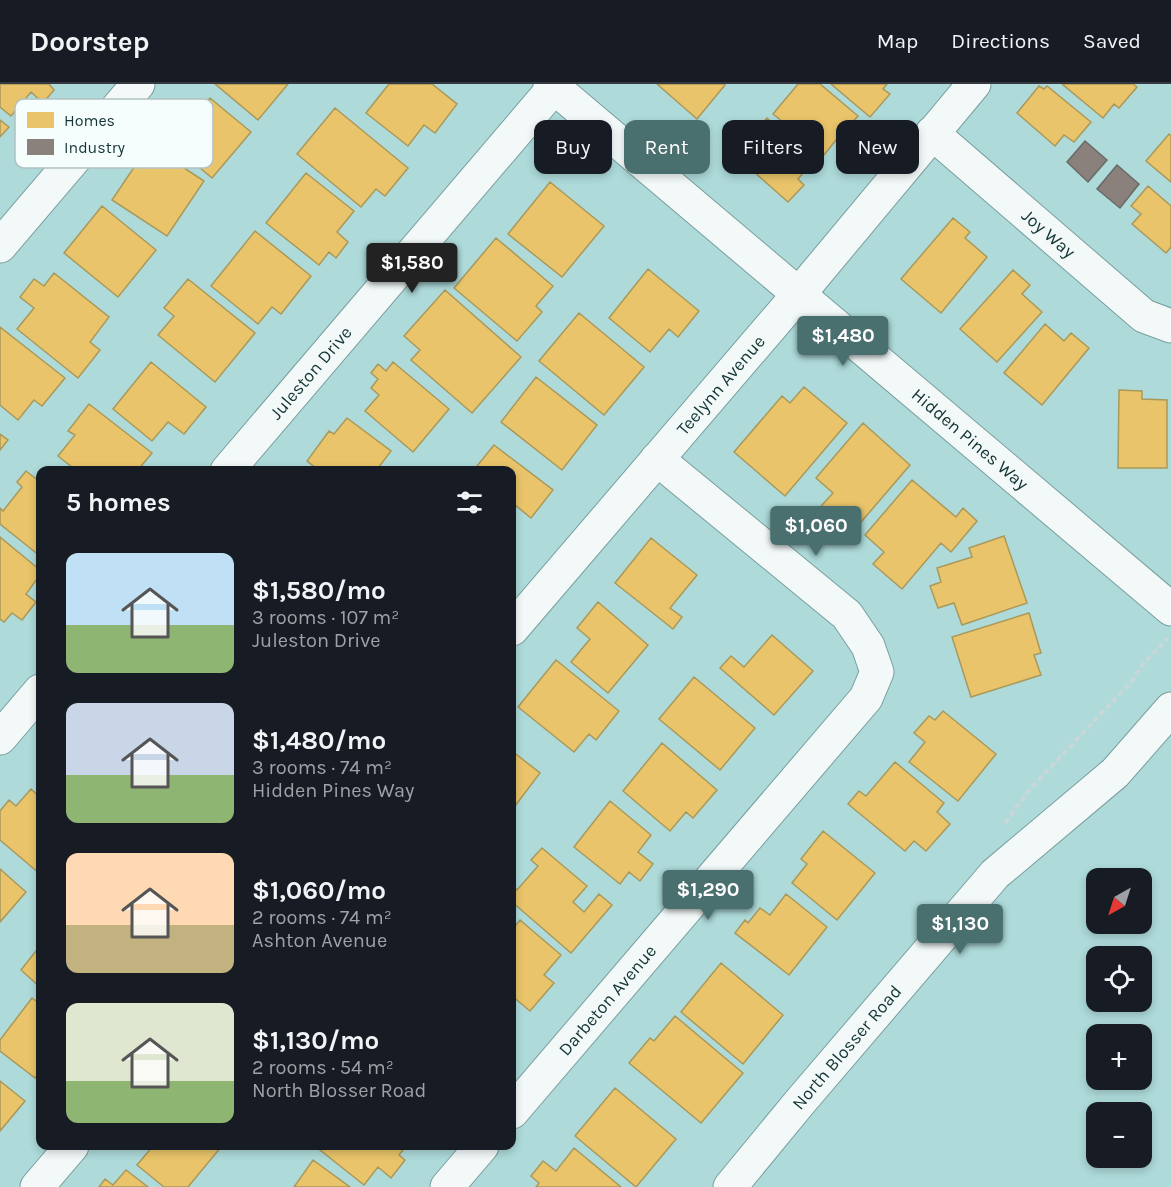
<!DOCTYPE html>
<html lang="en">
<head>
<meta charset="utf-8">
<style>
  :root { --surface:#171b24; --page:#242831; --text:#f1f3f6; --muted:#9ea1a6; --line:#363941; --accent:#4a6f6f }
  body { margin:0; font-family:Karla,sans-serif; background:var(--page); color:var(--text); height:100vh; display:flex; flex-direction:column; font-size:22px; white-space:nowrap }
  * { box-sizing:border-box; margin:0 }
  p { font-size:20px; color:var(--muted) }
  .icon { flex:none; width:33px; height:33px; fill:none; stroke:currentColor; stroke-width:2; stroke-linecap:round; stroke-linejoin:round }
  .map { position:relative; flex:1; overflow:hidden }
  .panel { position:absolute; left:36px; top:382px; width:480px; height:684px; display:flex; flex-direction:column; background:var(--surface); border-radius:12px; box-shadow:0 3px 9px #0003 }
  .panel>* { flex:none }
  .hud { position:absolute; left:534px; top:36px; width:546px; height:54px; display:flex; gap:12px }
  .needle { width:39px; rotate:219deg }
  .controls { position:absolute; left:1086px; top:784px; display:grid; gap:12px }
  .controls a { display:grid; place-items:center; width:66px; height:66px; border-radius:12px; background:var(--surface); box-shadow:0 3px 9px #0003; font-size:30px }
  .price { position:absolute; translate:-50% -51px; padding:0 14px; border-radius:6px; background:var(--accent); color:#fff; font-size:20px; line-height:39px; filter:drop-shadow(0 2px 3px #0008) }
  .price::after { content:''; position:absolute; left:50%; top:36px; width:18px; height:14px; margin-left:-9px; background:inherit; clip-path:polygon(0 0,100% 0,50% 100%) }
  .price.on { background:#222; color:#fff }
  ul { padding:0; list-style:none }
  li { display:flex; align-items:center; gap:18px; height:150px; padding:0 30px }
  li span { display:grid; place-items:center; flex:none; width:168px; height:120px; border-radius:12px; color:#555 }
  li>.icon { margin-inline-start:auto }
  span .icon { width:72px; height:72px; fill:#fffc; stroke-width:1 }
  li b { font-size:26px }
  h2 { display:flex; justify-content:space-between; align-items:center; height:72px; padding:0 30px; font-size:26px }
  .chip { padding:0 21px; border-radius:12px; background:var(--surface); box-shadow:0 3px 9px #0003; font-size:21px; line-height:54px }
  .chip.on { background:var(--accent); color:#fff }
  header { display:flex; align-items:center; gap:36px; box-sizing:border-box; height:84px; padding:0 30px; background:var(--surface); border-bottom:2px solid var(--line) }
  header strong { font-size:28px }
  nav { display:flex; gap:33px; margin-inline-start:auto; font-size:21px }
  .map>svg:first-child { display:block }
</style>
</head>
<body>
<header>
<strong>Doorstep</strong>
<nav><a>Map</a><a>Directions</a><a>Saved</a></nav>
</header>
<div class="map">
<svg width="1171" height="1103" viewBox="0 0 1171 1103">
  <rect width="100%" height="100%" fill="#aedada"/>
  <path fill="#e9c46a" stroke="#a9995a" stroke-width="1.5" d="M0 0H49L54 6 43 19 31 8 11 32 0 23Z
    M215 0H288L258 36Z
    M389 0H432L457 20 435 49 424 41 408 62 366 29Z
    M657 0H724L725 1 697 35Z
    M798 0H820L858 32 850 41 859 49 850 60 840 51 824 71 773 30Z
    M831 0H887L883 5 890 10 870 33Z
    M1062 0H1133L1137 3 1119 24 1114 20 1103 34Z
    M1039 2 1044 5 1047 2 1091 38 1074 58 1064 51 1055 62 1017 29Z
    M210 14 251 48 212 94 170 59 179 48 166 37 174 29 181 34 186 27 194 33Z
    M335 24 408 84 385 112 376 105 361 123 297 70Z
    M767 34 814 76 798 95 804 101 788 118 734 70Z
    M0 36 9 43 0 53Z
    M1169 50 1171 52V98L1146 77Z
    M149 61 204 97 167 152 112 116Z
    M306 89 354 127 337 148 348 158 336 174 329 168 319 181 266 139Z
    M550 98 604 142 562 193 508 150Z
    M1148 102 1171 122V163L1166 169 1132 140 1141 130 1131 122Z
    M102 122 156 166 118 213 64 169Z
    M953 134 970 148 965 154 987 173 941 229 901 195Z
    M255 147 311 192 281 230 272 223 258 240 211 202Z
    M496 154 553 202 536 222 542 228 517 257 454 204Z
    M648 185 699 227 678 253 669 245 650 268 609 234Z
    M1013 186 1030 201 1022 210 1042 228 997 278 960 245Z
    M54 189 109 233 90 258 100 266 78 294 17 245 34 224 20 213 34 195 44 202Z
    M188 195 255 249 215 298 158 251 174 232 164 224Z
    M445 206 521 273 472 329 411 276 420 266 404 252Z
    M579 229 644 283 604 331 539 277Z
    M1045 240 1064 257 1071 249 1089 264 1042 321 1004 289Z
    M0 243 65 294 42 322 34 316 18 336 0 321Z
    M151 278 206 323 184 350 168 338 152 357 113 325Z
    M393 278 449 325 413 368 365 327 379 311 371 304 378 295 371 289 378 280 386 287Z
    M536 293 597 341 562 386 501 338Z
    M804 303 847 339 785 412 734 368 782 312 790 319Z
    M1119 306 1142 307V315L1167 316V384H1118Z
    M89 320 152 369 137 387H77L58 372 75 351 68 347Z
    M347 334 391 367 376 387H320L307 377 329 347 334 350Z
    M863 339 910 381 844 458 813 431 833 409 816 394Z
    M0 350 8 356 0 366Z
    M494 361 553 406 531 434 515 421 512 426V387H473Z
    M26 387 40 398V472L0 440V424L3 427 22 403 17 398Z
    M912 396 956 433 963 424 977 437 951 468 941 459 902 505 873 480 884 468 865 451Z
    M1004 452 1027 519 962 541 954 519 938 524 930 502 941 498 937 484 972 473 969 464Z
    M0 453 40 486V491L26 510 36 518 22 536 12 529 4 538 0 535Z
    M651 454 697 491 670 524 682 533 673 545 615 499Z
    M598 518 648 561 608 609 571 578 590 555 577 544Z
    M1029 529 1041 569 1034 571 1041 591 971 613 952 553Z
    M772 551 813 587 774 631 720 584 731 572 744 583Z
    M556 576 619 627 596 656 589 650 574 668 518 623Z
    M694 593 755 644 720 686 659 635Z
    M943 627 996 670 958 717 909 678 925 658 914 649 929 632 935 636Z
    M662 659 717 706 693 734 686 728 670 747 623 707Z
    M512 667 540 689 512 726Z
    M895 678 944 719 937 728 950 740 926 767 914 757 905 767 848 720 859 707 866 712Z
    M31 705 40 713V790L0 756V727L9 716 16 722Z
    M610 717 651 751 638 768 653 780 640 797 629 788 620 800 574 763Z
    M823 747 875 789 837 836 792 799 807 780 801 775Z
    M542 764 587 802 573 818 584 828 599 810 612 821 571 869 512 818V801L517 806 538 782 531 776Z
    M0 785 26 808 0 838Z
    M786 810 827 843 789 891 735 849 745 836 748 839 760 824 770 831Z
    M520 836 561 871 544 891 554 899 530 927 512 912V846Z
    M40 862V903L21 886Z
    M721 879 783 931 743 980 681 928Z
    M32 914 40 920V987L35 994 0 967V956Z
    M675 932 743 989 701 1039 629 979 650 954 654 957Z
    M0 997 25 1017 0 1047Z
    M615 1004 676 1055 636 1103 575 1052Z
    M153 1062H220L221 1063 188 1103H164L137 1081Z
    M315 1062H406L399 1071 405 1076 391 1094 378 1083 364 1101Z
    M574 1064 621 1103H536L539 1099 531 1092 543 1077 556 1087Z
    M313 1076 350 1103H294Z
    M126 1086 148 1103H99L105 1095 113 1101Z"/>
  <path fill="#8a817c" stroke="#676a67" stroke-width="1.5" d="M1085 57 1107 76 1088 98 1067 78Z
    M1117 81 1139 100 1120 124 1097 105Z"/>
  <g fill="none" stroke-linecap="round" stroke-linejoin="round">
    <g stroke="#7a9e9e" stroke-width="35">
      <g id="minor">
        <path id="s1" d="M550 0 1171 525"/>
        <path id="s2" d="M932 49 1144 232 1171 242"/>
        <path d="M0 162 138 0"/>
        <path id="s3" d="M227 387 557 0"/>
        <path id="s4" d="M512 545 798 211 974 0"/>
        <path d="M0 654 40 607"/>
        <path id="s5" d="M512 1028 866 614 877 588 868 562 847 531 657 375"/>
        <path d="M37 1103 72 1062"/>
        <path d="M447 1103 482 1062"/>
        <path id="s6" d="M730 1103 800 1018 995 790 1115 689 1171 625"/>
      </g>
    </g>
    <path stroke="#c8d7d7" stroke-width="4" stroke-dasharray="6 3" stroke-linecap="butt" d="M1005 739 1030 705 1132 597 1144 579 1168 554"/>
    <use href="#minor" stroke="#f3f9f9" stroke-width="33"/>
  </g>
  <g text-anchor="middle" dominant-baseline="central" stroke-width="6" stroke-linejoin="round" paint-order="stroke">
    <g font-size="18" fill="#143535" stroke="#f6fdfd">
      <text stroke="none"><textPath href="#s2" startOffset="154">Joy Way</textPath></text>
      <text stroke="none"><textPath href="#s3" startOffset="129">Juleston Drive</textPath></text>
      <text stroke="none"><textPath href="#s4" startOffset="321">Teelynn Avenue</textPath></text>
      <text stroke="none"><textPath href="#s1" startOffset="550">Hidden Pines Way</textPath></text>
      <text stroke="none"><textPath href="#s5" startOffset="147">Darbeton Avenue</textPath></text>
      <text stroke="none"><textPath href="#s6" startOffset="182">North Blosser Road</textPath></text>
    </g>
  </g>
  <rect x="15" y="15" width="198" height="69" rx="9" fill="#f6fdfd" stroke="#b2c1c1" stroke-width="1.5"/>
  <rect x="27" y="28" width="27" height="16" fill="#e9c46a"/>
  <rect x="27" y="55" width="27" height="16" fill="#8a817c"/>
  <g font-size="16" fill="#143535">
    <text x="64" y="42">Homes</text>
    <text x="64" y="69">Industry</text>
  </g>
</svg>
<div class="controls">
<a><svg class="needle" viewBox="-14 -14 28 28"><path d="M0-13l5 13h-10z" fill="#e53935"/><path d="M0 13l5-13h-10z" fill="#9ea1a6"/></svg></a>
<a><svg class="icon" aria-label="locate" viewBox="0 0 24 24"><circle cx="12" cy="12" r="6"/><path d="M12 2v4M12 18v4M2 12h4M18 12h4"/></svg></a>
<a>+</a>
<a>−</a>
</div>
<b class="price on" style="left:412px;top:210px">$1,580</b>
<b class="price" style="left:843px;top:283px">$1,480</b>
<b class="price" style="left:816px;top:473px">$1,060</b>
<b class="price" style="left:708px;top:837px">$1,290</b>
<b class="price" style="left:960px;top:871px">$1,130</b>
<div class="hud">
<a class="chip">Buy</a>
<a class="chip on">Rent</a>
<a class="chip">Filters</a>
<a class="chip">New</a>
</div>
<section class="panel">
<h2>5 homes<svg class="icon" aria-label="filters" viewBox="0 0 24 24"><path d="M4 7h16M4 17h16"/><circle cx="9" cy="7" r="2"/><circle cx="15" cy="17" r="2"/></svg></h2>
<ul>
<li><span style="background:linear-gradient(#bfe0f5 60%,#8fb573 0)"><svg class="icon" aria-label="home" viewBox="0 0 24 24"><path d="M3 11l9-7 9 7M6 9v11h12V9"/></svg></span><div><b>$1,580/mo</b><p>3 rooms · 107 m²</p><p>Juleston Drive</p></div></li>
<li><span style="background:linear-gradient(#c9d6e8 60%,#8fb573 0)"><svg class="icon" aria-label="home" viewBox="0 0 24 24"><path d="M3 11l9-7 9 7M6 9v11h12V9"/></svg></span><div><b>$1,480/mo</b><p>3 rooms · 74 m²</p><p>Hidden Pines Way</p></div></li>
<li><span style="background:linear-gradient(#ffd9b3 60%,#c2b280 0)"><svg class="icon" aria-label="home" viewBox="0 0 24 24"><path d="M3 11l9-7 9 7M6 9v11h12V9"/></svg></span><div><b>$1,060/mo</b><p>2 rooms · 74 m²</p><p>Ashton Avenue</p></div></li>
<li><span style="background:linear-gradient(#dfe7d0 65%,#8fb573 0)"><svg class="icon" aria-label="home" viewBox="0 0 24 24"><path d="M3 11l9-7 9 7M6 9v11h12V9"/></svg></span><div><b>$1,130/mo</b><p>2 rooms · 54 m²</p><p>North Blosser Road</p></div></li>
</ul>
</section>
</div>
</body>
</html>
